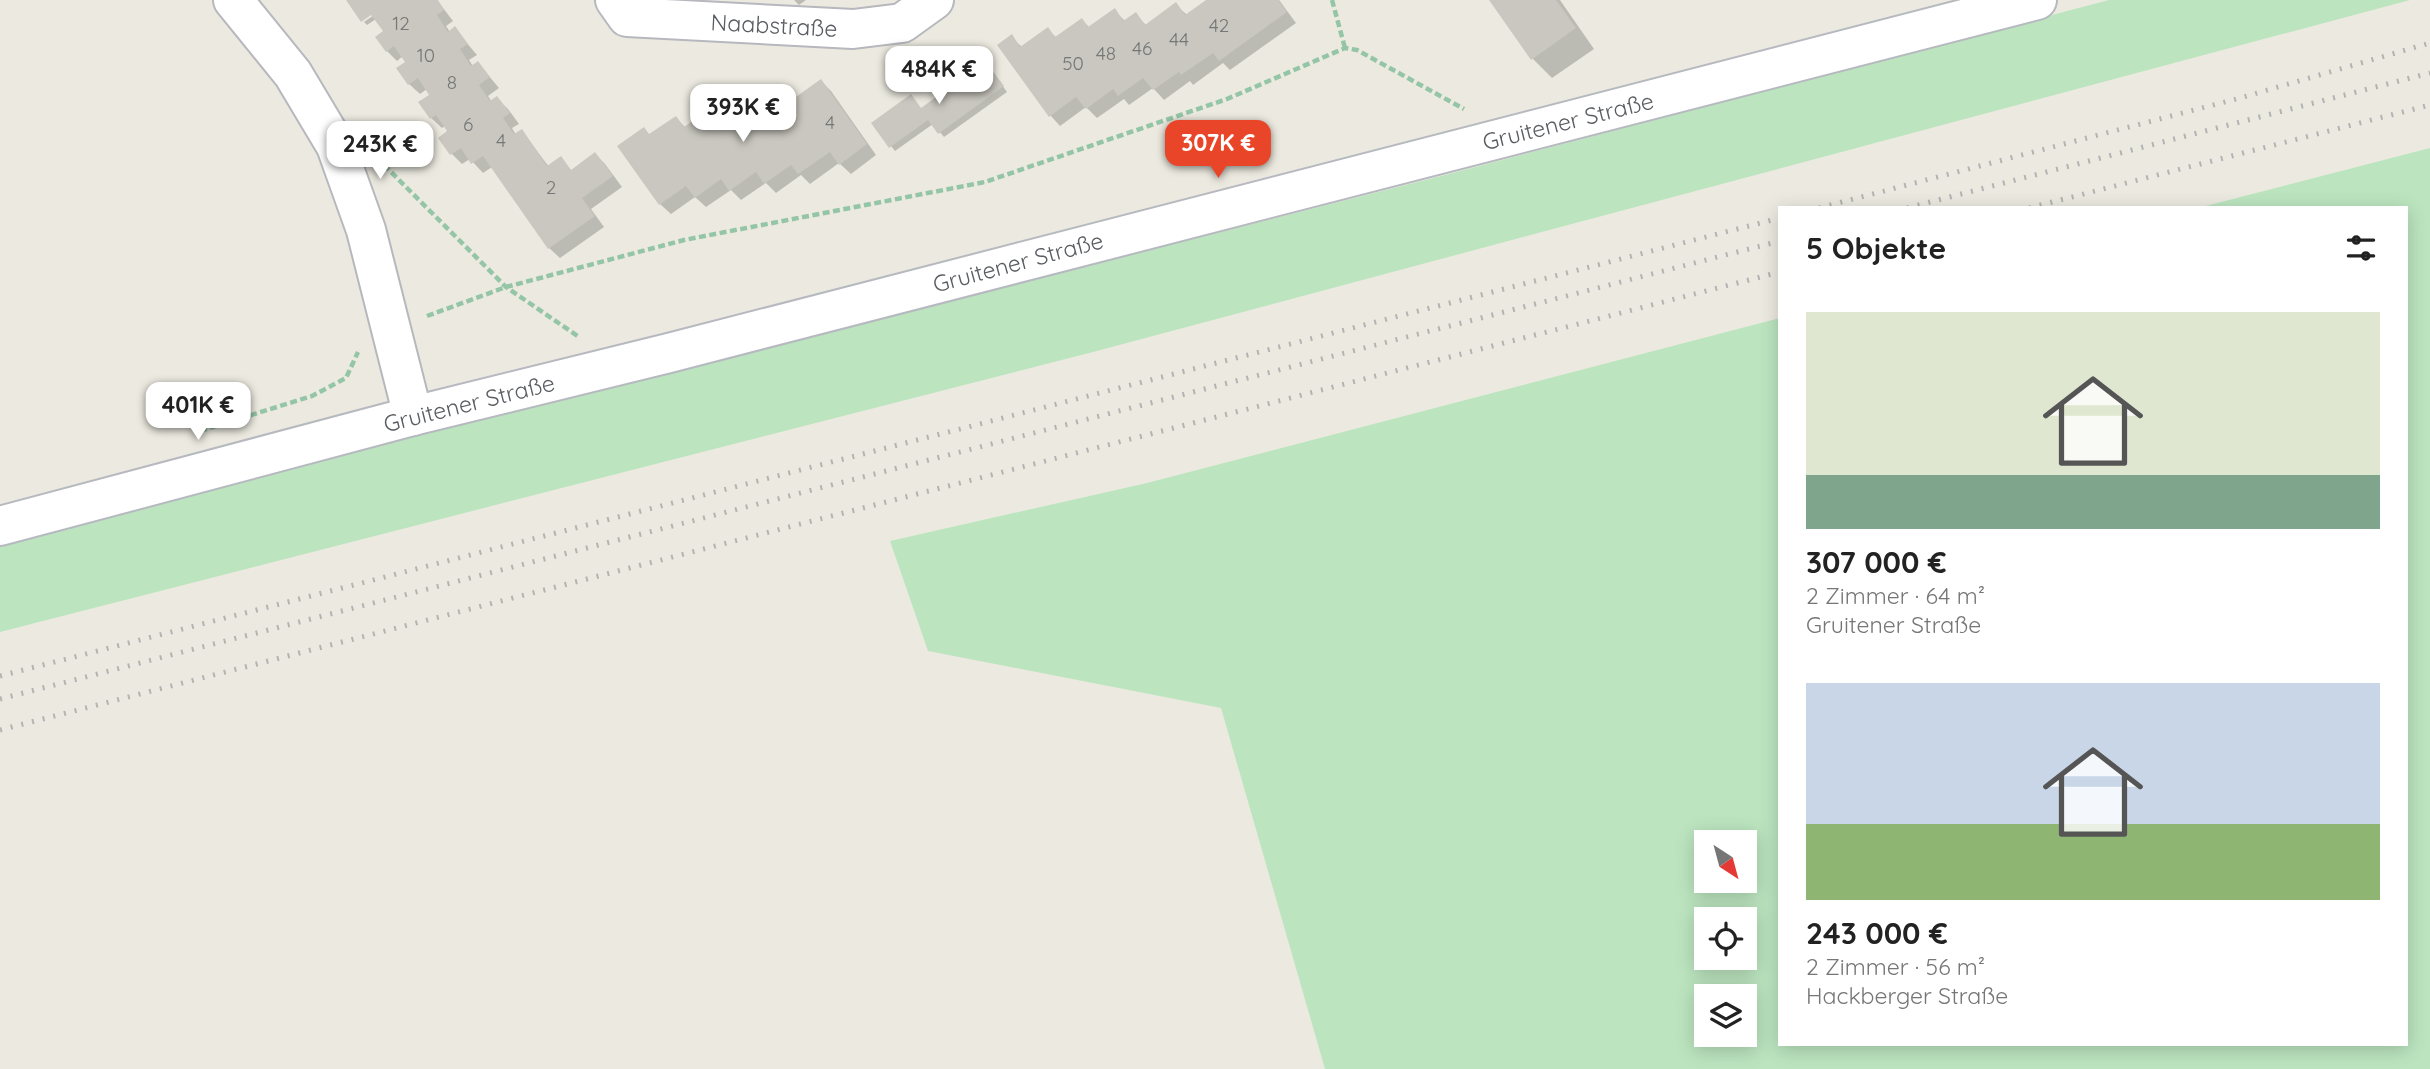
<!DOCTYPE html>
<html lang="de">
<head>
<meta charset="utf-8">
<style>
  :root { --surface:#fff; --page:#f6f6f6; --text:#222; --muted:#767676; --accent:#e94629 }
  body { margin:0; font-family:Quicksand,sans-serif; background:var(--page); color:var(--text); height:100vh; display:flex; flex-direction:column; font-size:26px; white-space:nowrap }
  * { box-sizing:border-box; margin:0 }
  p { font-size:23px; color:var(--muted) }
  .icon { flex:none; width:38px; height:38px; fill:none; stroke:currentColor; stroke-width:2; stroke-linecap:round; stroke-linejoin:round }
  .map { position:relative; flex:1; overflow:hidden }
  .details { position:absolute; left:1778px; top:206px; width:630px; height:840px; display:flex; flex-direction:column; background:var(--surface); border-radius:0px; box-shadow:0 4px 18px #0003 }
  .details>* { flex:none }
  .needle { width:46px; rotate:144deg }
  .buttons { position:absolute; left:1694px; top:830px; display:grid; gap:14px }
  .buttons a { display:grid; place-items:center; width:63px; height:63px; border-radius:0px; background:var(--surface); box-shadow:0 4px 18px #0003; font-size:35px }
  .price { position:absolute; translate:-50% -60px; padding:0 16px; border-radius:14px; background:#fff; color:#222; font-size:23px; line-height:46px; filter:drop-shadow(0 2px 4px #0008) }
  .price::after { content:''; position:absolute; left:50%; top:42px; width:21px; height:16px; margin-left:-10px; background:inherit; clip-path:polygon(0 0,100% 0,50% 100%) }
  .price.selected { background:var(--accent); color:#fff }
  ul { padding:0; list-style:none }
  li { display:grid; align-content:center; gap:14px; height:371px; padding:0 28px }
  li span { display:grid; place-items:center; height:217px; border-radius:0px; color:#555 }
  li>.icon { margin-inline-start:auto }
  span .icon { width:126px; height:126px; fill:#fffc; stroke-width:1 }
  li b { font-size:30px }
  h2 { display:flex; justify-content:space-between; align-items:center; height:84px; padding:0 28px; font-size:30px }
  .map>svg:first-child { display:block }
</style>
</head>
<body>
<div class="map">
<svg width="2430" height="1069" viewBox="0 0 2430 1069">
  <rect width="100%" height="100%" fill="#eceae0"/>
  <path fill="#bce5bf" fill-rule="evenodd" d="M2109 0H2410L1093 352 0 632V546L425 434 1449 174Z
    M2430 148V1069H1325L1221 708 928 651 890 541 1147 483 1780 318V1045H2406V208H2198ZM1706 842H1745V880H1706ZM1706 919H1745V957H1706ZM1706 996H1745V1034H1706Z"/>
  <path fill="#0003" d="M348 0H437L453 21 446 26 450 32 455 29 477 55 469 60 473 66 478 63 499 88 488 96 492 102 497 99 508 109 519 124 512 128 516 135 522 131 549 167 560 158 572 171 595 154 605 164 622 187 591 209 604 227 560 258 549 248 492 167 483 173 470 159 462 164 452 154 441 138 450 132 445 126 442 128 431 118 420 102 431 95 427 89 420 94 409 84 398 68 407 62 403 56 397 61 387 51 385 31 376 19 367 25 364 22 374 15Z
    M794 0H806L799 5Z
    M1209 0H1279L1296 23 1230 70 1223 63 1193 85 1190 81 1164 100 1153 88 1129 105 1124 99 1097 118 1086 107 1060 126 1050 115 1011 37 1022 47 1047 29 1057 38 1082 20 1090 28 1115 11 1125 21 1135 14 1147 26 1176 5 1187 15Z
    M1491 0H1560L1594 49 1552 78 1533 59Z
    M990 68 1007 92 944 137 933 124 895 151 891 146 921 110Z
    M821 81 831 91 876 155 851 174 839 163 810 184 801 175 776 193 766 183 741 200 731 190 706 207 695 197 671 214 660 204 620 147 650 136 676 118 686 128 721 121 746 104 754 112 785 90 795 100Z"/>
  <path fill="#c9c7bf" d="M346 0H438L444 10 437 15 448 32 455 26 468 44 460 49 471 66 478 61 490 77 479 85 490 101 497 96 510 113 503 118 514 134 522 129 547 166 561 156 571 170 595 152 613 176 582 198 595 216 548 249 483 156 471 164 461 148 450 155 438 138 447 131 436 115 430 119 418 102 429 95 418 78 408 85 396 68 405 62 394 46 386 52 375 37 383 31 371 15 361 22Z
    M1206 0H1278L1287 12 1219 61 1213 53 1181 75 1179 72 1153 90 1143 78 1118 96 1113 89 1086 109 1076 97 1049 117 997 45 1012 34 1020 47 1048 27 1055 37 1082 18 1088 27 1115 8 1123 21 1136 12 1145 25 1176 2 1185 15Z
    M1489 0H1556L1576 28 1531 60Z
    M985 61 1004 86 938 134 928 120 889 148 871 123 911 94 921 108Z
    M821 79 867 144 839 165 830 152 798 174 791 165 764 184 756 172 729 191 721 179 695 198 686 186 659 205 617 146 644 127 649 134 676 116 684 127 711 108 720 120 747 102 753 111 785 88 793 99Z"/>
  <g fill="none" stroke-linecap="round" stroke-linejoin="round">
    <g stroke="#b6b8bd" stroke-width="42">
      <path id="street" d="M233 0 293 74 336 146 366 230 413 416
        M615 0 627 17 853 29 902 23 934 0"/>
    </g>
    <g stroke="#b6b9bf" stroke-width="42">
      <path id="secondary" d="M0 526 413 416 669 353 2037 0"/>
    </g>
    <path stroke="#95c5a7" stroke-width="4.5" stroke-dasharray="7 3.5" stroke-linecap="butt" d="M1332 0 1345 48
      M384 165 506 287 579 337
      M427 316 506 287 684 240 985 182 1227 99 1345 48 1357 50 1464 109
      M200 431 312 396 346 378 358 352"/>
    <use href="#street" stroke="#fff" stroke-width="38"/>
    <use href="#secondary" stroke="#fff" stroke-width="38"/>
    <path stroke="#b2b3b3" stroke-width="5" stroke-dasharray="2 9" stroke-linecap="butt" d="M1819 208 2240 98 2430 43
      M1907 208 2430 73
      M2029 208 2430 105
      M0 676 1780 218
      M0 699 1780 241
      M0 730 1780 272"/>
  </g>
  <g text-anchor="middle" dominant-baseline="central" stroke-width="5" stroke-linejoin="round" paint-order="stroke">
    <g font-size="19" fill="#757778">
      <text x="401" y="23">12</text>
      <text x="1219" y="25">42</text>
      <text x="1179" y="39">44</text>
      <text x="1142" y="48">46</text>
      <text x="1106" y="53">48</text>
      <text x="426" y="55">10</text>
      <text x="1073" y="63">50</text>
      <text x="452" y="82">8</text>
      <text x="830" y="122">4</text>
      <text x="468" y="124">6</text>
      <text x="501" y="140">4</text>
      <text x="551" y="187">2</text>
    </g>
    <g font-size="23" fill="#595c61" stroke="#fff">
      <text transform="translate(774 25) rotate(3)">Naabstraße</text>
      <text transform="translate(1568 121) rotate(-14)">Gruitener Straße</text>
      <text transform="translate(1018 262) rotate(-15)">Gruitener Straße</text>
      <text transform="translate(469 403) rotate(-14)">Gruitener Straße</text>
    </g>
  </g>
</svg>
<div class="buttons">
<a><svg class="needle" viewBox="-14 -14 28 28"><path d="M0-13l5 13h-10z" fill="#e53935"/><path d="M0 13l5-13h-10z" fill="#767676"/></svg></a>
<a><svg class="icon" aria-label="locate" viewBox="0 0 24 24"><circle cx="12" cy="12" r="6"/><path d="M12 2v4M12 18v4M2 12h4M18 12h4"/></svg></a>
<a><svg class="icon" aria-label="layers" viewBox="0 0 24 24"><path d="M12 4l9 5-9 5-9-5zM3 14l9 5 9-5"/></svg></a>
</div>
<b class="price" style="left:939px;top:106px">484K €</b>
<b class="price" style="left:743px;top:144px">393K €</b>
<b class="price selected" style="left:1218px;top:180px">307K €</b>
<b class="price" style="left:380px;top:181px">243K €</b>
<b class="price" style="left:198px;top:442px">401K €</b>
<section class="details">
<h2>5 Objekte<svg class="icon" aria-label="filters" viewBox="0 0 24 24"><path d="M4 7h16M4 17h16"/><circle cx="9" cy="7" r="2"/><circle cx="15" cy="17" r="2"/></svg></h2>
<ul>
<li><span style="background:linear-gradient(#dfe7d0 75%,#7fa58c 0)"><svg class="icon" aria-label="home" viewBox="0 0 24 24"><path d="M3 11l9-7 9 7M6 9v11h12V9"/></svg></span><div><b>307 000 €</b><p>2 Zimmer · 64 m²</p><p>Gruitener Straße</p></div></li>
<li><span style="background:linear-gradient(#c9d6e8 65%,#8fb573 0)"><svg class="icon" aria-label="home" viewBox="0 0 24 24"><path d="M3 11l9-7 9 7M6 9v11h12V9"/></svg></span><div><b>243 000 €</b><p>2 Zimmer · 56 m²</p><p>Hackberger Straße</p></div></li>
</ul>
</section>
</div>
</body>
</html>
